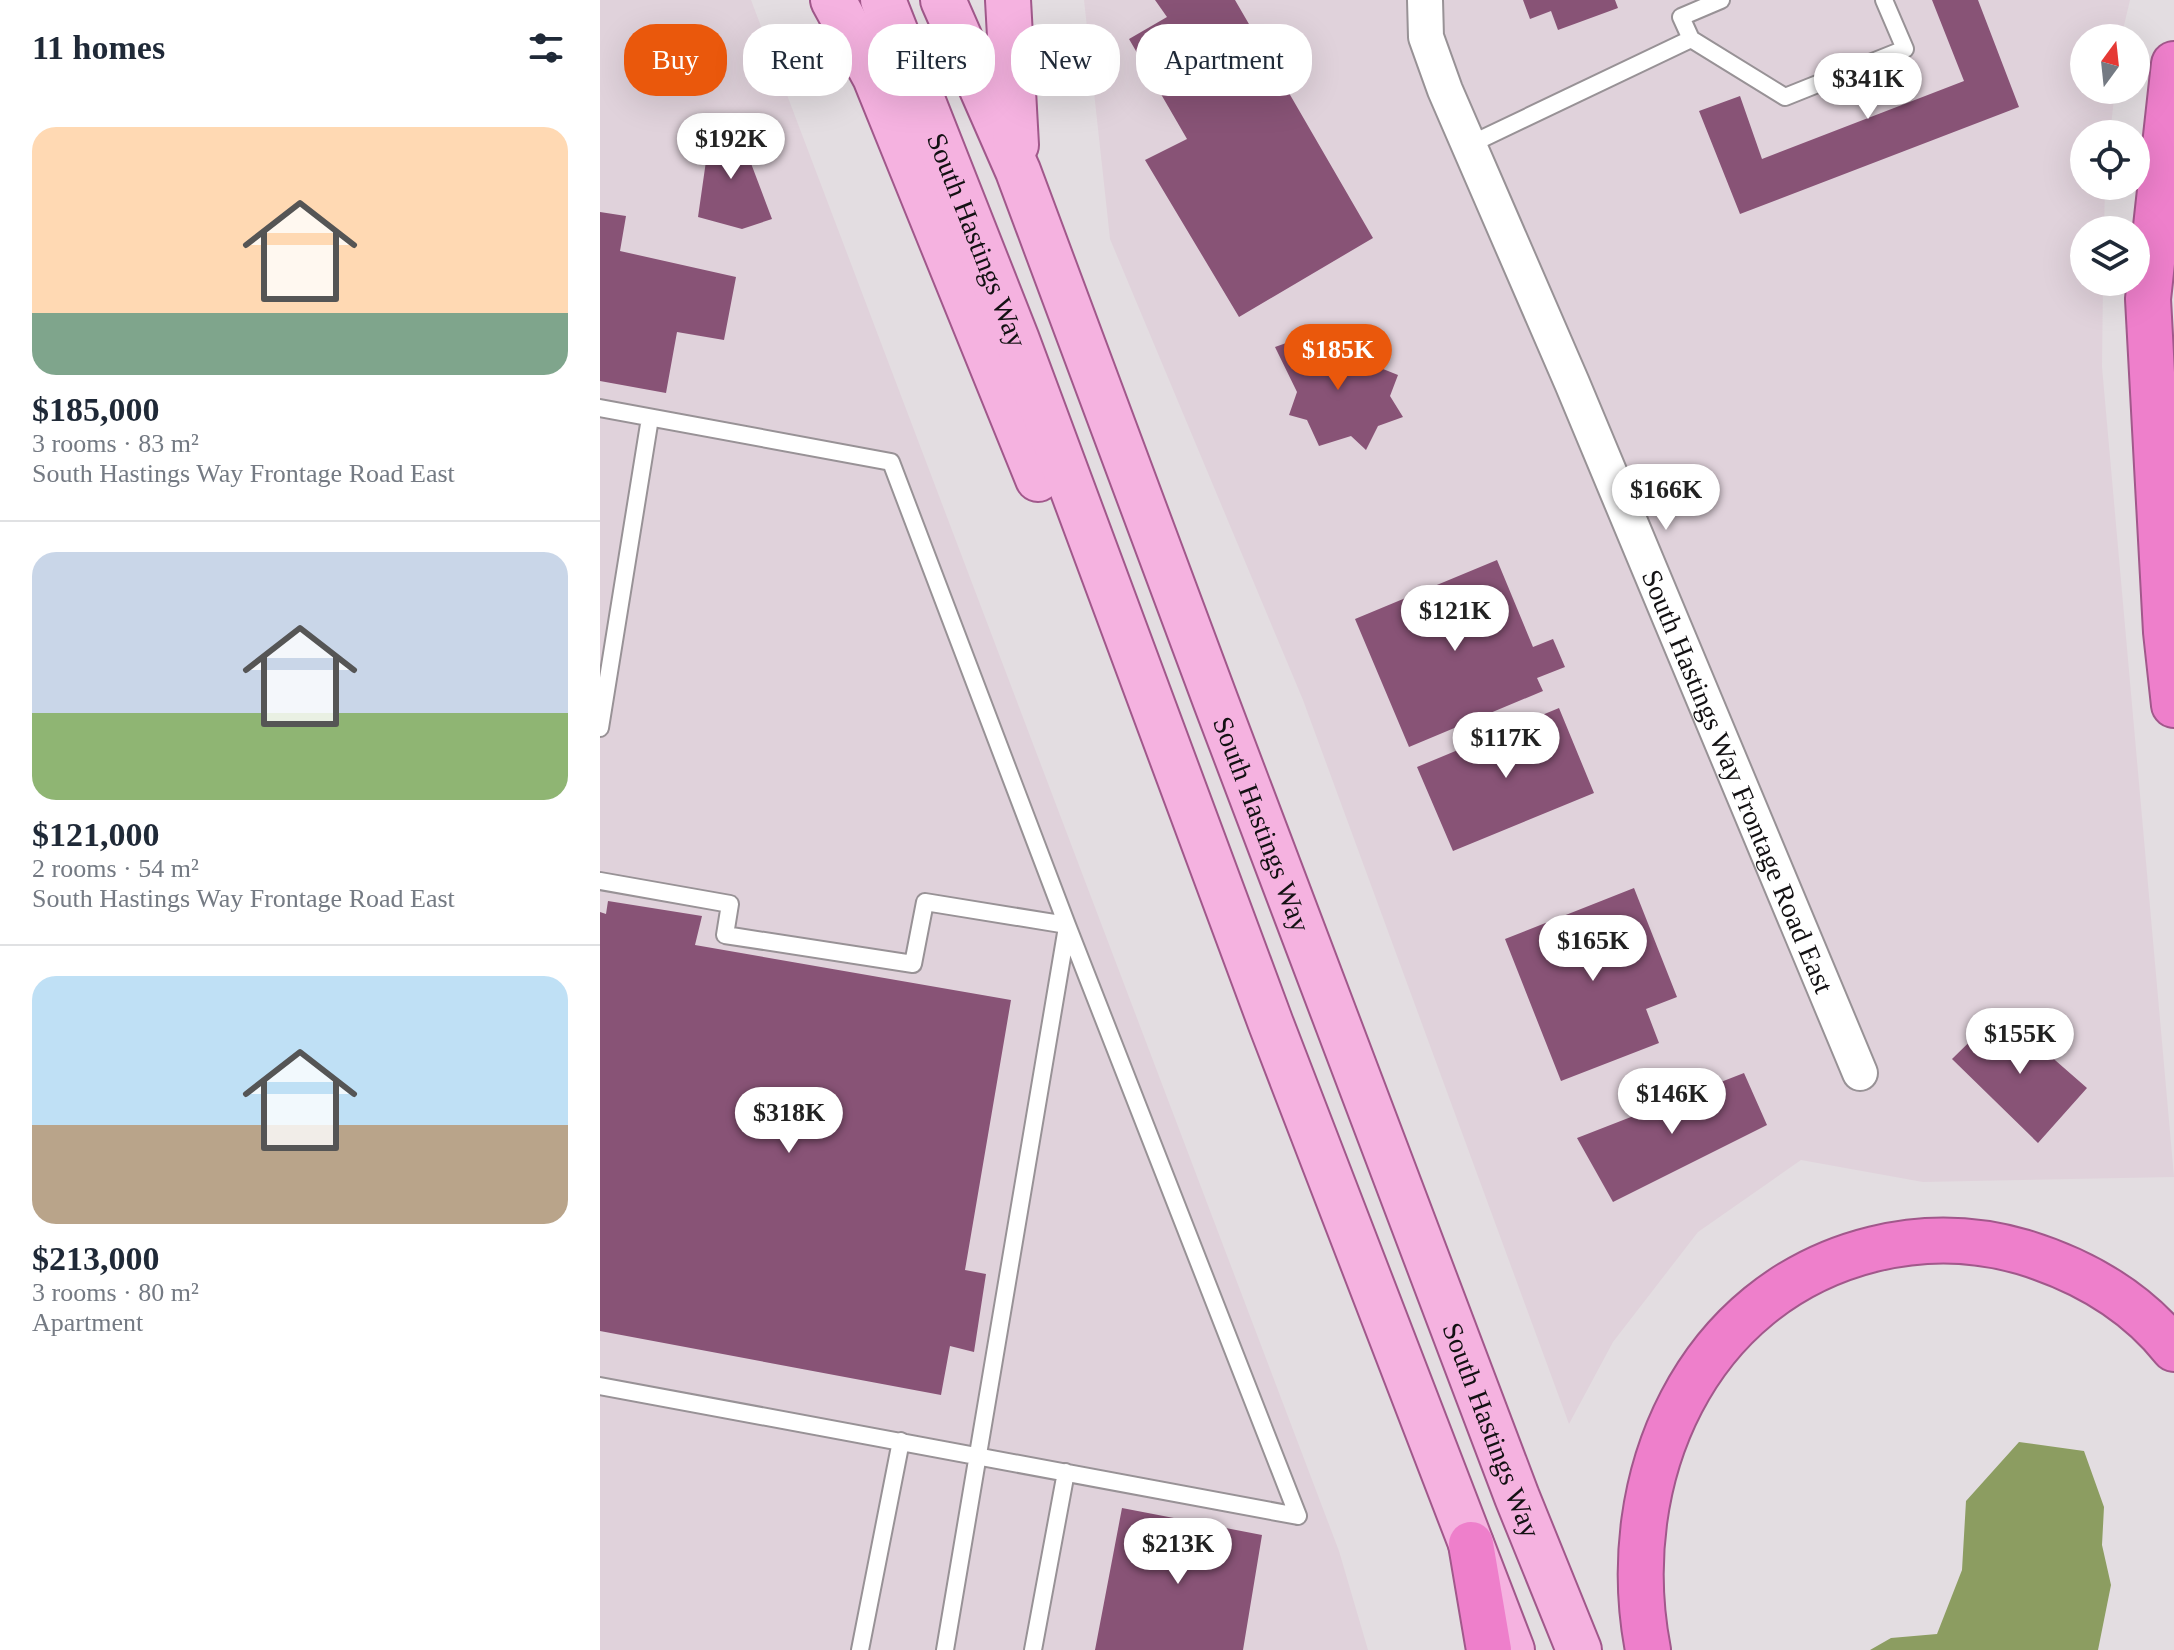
<!DOCTYPE html>
<html lang="en">
<head>
<meta charset="utf-8">
<style>
  :root { --surface:#fff; --page:#f6f6f7; --text:#1f2937; --muted:#747a83; --line:#e0e1e3; --accent:#ea580c }
  body { margin:0; font-family:"Times New Roman",serif; background:var(--page); color:var(--text); height:100vh; display:flex; flex-direction:column; font-size:30px; white-space:nowrap }
  * { box-sizing:border-box; margin:0 }
  p { font-size:26px; color:var(--muted) }
  .icon { flex:none; width:44px; height:44px; fill:none; stroke:currentColor; stroke-width:2; stroke-linecap:round; stroke-linejoin:round }
  .map { position:relative; flex:1; overflow:hidden }
  .panel { display:flex; flex-direction:column; background:var(--surface); width:600px }
  .panel>* { flex:none }
  .top-card { position:absolute; left:24px; top:24px; width:760px; height:72px; display:flex; gap:16px }
  .needle { width:52px; rotate:15deg }
  .buttons { position:absolute; left:1470px; top:24px; display:grid; gap:16px }
  .buttons a { display:grid; place-items:center; width:80px; height:80px; border-radius:50%; background:var(--surface); box-shadow:0 8px 32px #0002; font-size:40px }
  .price { position:absolute; translate:-50% -68px; padding:0 18px; border-radius:28px; background:#fff; color:#222; font-size:26px; line-height:52px; filter:drop-shadow(0 2px 4px #0008) }
  .price::after { content:''; position:absolute; left:50%; top:48px; width:24px; height:18px; margin-left:-12px; background:inherit; clip-path:polygon(0 0,100% 0,50% 100%) }
  .price.on { background:var(--accent); color:#fff }
  ul { padding:0; list-style:none }
  li { display:grid; align-content:center; gap:16px; height:424px; padding:0 32px }
  li+li { border-top:2px solid var(--line) }
  li span { display:grid; place-items:center; height:248px; border-radius:24px; color:#555 }
  li>.icon { margin-inline-start:auto }
  span .icon { width:144px; height:144px; fill:#fffc; stroke-width:1 }
  li b { font-size:34px }
  h2 { display:flex; justify-content:space-between; align-items:center; height:96px; padding:0 32px; font-size:34px }
  .chip { padding:0 28px; border-radius:32px; background:var(--surface); box-shadow:0 8px 32px #0002; font-size:28px; line-height:72px }
  .chip.on { background:var(--accent); color:#fff }
  main { display:flex; flex:1; min-height:0 }
  .map>svg:first-child { display:block }
</style>
</head>
<body>
<main>
<section class="panel">
<h2>11 homes<svg class="icon" aria-label="filters" viewBox="0 0 24 24"><path d="M4 7h16M4 17h16"/><circle cx="9" cy="7" r="2"/><circle cx="15" cy="17" r="2"/></svg></h2>
<ul>
<li><span style="background:linear-gradient(#ffd9b3 75%,#7fa58c 0)"><svg class="icon" aria-label="home" viewBox="0 0 24 24"><path d="M3 11l9-7 9 7M6 9v11h12V9"/></svg></span><div><b>$185,000</b><p>3 rooms · 83 m²</p><p>South Hastings Way Frontage Road East</p></div></li>
<li><span style="background:linear-gradient(#c9d6e8 65%,#8fb573 0)"><svg class="icon" aria-label="home" viewBox="0 0 24 24"><path d="M3 11l9-7 9 7M6 9v11h12V9"/></svg></span><div><b>$121,000</b><p>2 rooms · 54 m²</p><p>South Hastings Way Frontage Road East</p></div></li>
<li><span style="background:linear-gradient(#bfe0f5 60%,#b9a48a 0)"><svg class="icon" aria-label="home" viewBox="0 0 24 24"><path d="M3 11l9-7 9 7M6 9v11h12V9"/></svg></span><div><b>$213,000</b><p>3 rooms · 80 m²</p><p>Apartment</p></div></li>
</ul>
</section>
<div class="map">
<svg width="1574" height="1650" viewBox="0 0 1574 1650">
  <rect width="100%" height="100%" fill="#e3dde1"/>
  <path fill="#e0d2db" d="M0 0H151L739 1551 768 1650H0Z
    M484 0H1530L1521 38H1484V90H1515L1510 134H1484V186H1505L1504 230H1484V282H1503L1502 367 1574 1177 1323 1182 1201 1160 1098 1232 1013 1342 969 1424 703 700 510 239Z"/>
  <path fill="#8c9d61" d="M1419 1442 1484 1451 1504 1507 1502 1545 1511 1585 1498 1650H1270L1291 1638 1337 1634 1362 1570 1366 1501Z"/>
  <path fill="#885376" d="M555 0H635L773 238 639 317 545 160 587 139 529 39 567 17Z
    M923 0H1015L1018 8 958 30 951 11 930 19Z
    M1332 0H1378L1419 107 1140 214 1099 111 1140 96 1162 159 1364 81Z
    M112 119 135 121 172 219 142 229 98 217Z
    M0 212 26 216 20 251 136 277 124 340 77 332 66 393 0 381Z
    M703 337 798 375 790 396 803 417 778 426 766 450 751 436 719 446 707 420 689 415 697 392 675 347Z
    M897 560 933 647 953 639 965 667 937 678 943 691 809 747 755 619Z
    M959 708 994 793 853 851 817 767Z
    M1034 888 1077 997 1046 1009 1059 1043 961 1081 905 939Z
    M8 901 102 916 95 945 411 1000 365 1270 386 1274 374 1352 350 1346 341 1395 0 1331V912L6 914Z
    M1400 1012 1487 1088 1438 1143 1352 1059Z
    M1144 1073 1167 1125 1013 1202 977 1138Z
    M522 1508 662 1535 643 1650H495Z"/>
  <g fill="none" stroke-linecap="round" stroke-linejoin="round">
    <g stroke="#989296" stroke-width="20">
      <path id="service" d="M1091 39 1185 97 1305 49 1284 0
        M871 144 1091 39 1081 17 1121 0
        M0 408 291 462 467 925 698 1516
        M0 728 50 418
        M0 881 130 904 125 935 313 964 325 902 467 925
        M0 1386 698 1516
        M260 1650 301 1441
        M345 1650 467 927
        M433 1650 466 1472"/>
    </g>
    <g stroke="#989296" stroke-width="38">
      <g id="minor">
        <path id="s1" d="M825 0 826 37 845 90 972 383 1260 1073"/>
      </g>
    </g>
    <g stroke="#a1588b" stroke-width="48">
      <g id="primary">
        <path d="M233 0 275 77 438 479"/>
        <path id="s2" d="M283 0 417 340 671 1024 912 1650"/>
        <path id="s3" d="M343 0 418 171 616 702 917 1497 979 1650"/>
        <path d="M408 0 416 145"/>
      </g>
    </g>
    <g stroke="#a1588b" stroke-width="48">
      <path id="motorway" d="M1574 64 1548 299 1566 632 1574 705
        M871 1544 889 1650
        M1048 1650C1015 1479 1095 1293 1274 1249 1323 1237 1375 1238 1423 1252 1482 1270 1535 1300 1574 1349"/>
    </g>
    <use href="#service" stroke="#fff" stroke-width="16"/>
    <use href="#minor" stroke="#fff" stroke-width="34"/>
    <use href="#primary" stroke="#f5b2e0" stroke-width="44"/>
    <use href="#motorway" stroke="#ee7fcb" stroke-width="44"/>
  </g>
  <g text-anchor="middle" dominant-baseline="central" stroke-width="8" stroke-linejoin="round" paint-order="stroke">
    <g font-size="28" fill="#131113" stroke="#e3dde1">
      <text stroke="none"><textPath href="#s2" startOffset="258">South Hastings Way</textPath></text>
      <text stroke="none"><textPath href="#s1" startOffset="844">South Hastings Way Frontage Road East</textPath></text>
      <text stroke="none"><textPath href="#s3" startOffset="884">South Hastings Way</textPath></text>
      <text stroke="none"><textPath href="#s3" startOffset="1532">South Hastings Way</textPath></text>
    </g>
  </g>
</svg>
<div class="buttons">
<a><svg class="needle" viewBox="-14 -14 28 28"><path d="M0-13l5 13h-10z" fill="#e53935"/><path d="M0 13l5-13h-10z" fill="#747a83"/></svg></a>
<a><svg class="icon" aria-label="locate" viewBox="0 0 24 24"><circle cx="12" cy="12" r="6"/><path d="M12 2v4M12 18v4M2 12h4M18 12h4"/></svg></a>
<a><svg class="icon" aria-label="layers" viewBox="0 0 24 24"><path d="M12 4l9 5-9 5-9-5zM3 14l9 5 9-5"/></svg></a>
</div>
<b class="price" style="left:1268px;top:121px">$341K</b>
<b class="price" style="left:131px;top:181px">$192K</b>
<b class="price on" style="left:738px;top:392px">$185K</b>
<b class="price" style="left:1066px;top:532px">$166K</b>
<b class="price" style="left:855px;top:653px">$121K</b>
<b class="price" style="left:906px;top:780px">$117K</b>
<b class="price" style="left:993px;top:983px">$165K</b>
<b class="price" style="left:1420px;top:1076px">$155K</b>
<b class="price" style="left:1072px;top:1136px">$146K</b>
<b class="price" style="left:189px;top:1155px">$318K</b>
<b class="price" style="left:578px;top:1586px">$213K</b>
<div class="top-card">
<a class="chip on">Buy</a>
<a class="chip">Rent</a>
<a class="chip">Filters</a>
<a class="chip">New</a>
<a class="chip">Apartment</a>
</div>
</div>
</main>
</body>
</html>
